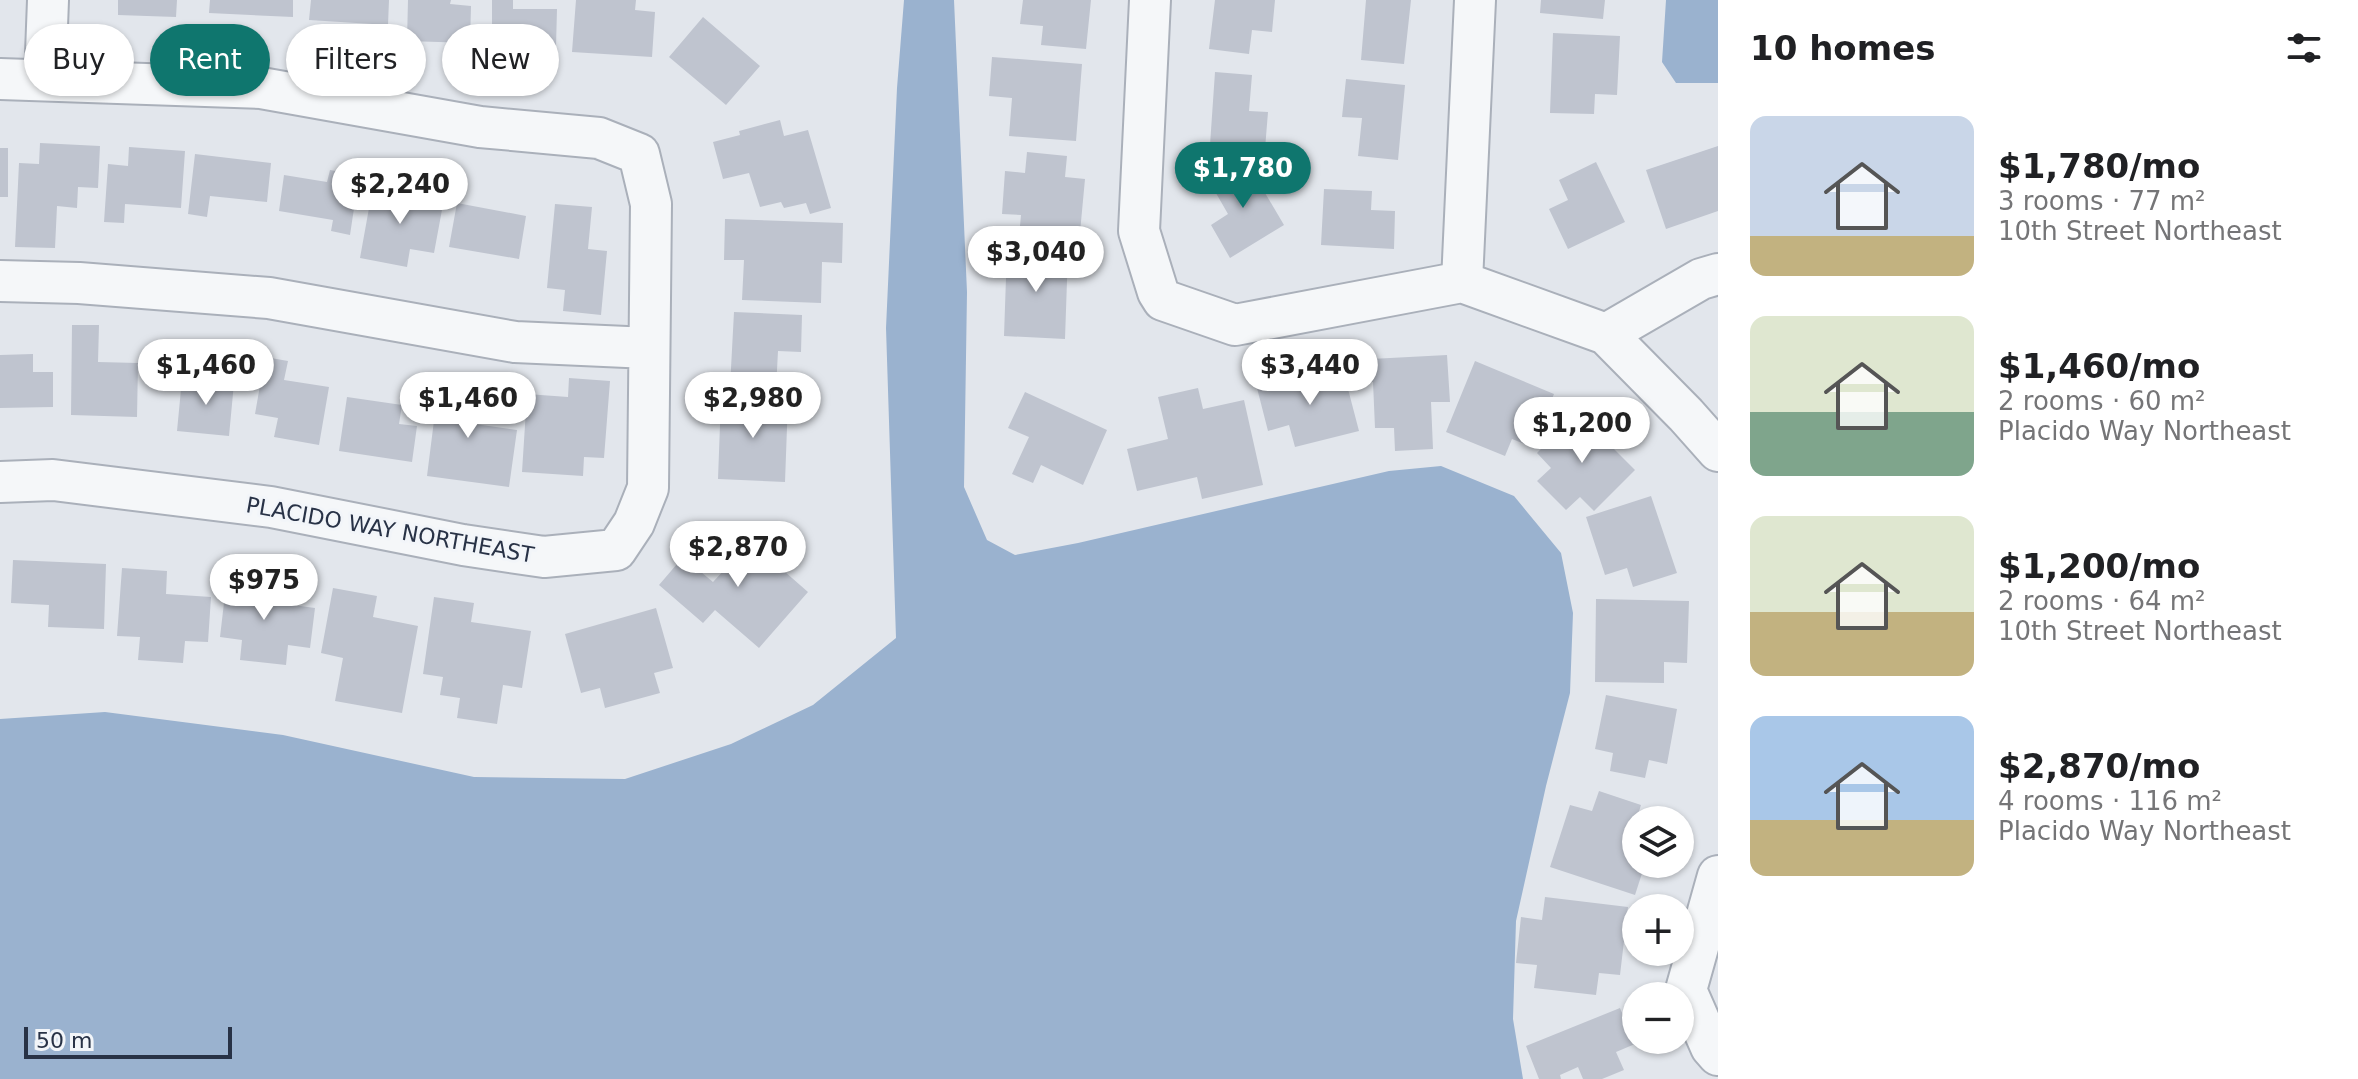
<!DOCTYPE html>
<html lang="en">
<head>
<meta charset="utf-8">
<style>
  :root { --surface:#fff; --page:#f6f6f6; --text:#202124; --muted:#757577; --accent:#0f766e }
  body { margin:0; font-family:"DejaVu Sans",sans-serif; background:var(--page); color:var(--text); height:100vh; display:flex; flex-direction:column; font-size:30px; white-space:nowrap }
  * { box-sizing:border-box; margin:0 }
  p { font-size:26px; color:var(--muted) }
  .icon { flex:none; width:44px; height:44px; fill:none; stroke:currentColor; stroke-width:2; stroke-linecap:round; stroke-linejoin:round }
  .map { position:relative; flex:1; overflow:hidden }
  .drawer { display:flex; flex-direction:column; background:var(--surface); width:640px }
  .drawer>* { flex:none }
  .banner { position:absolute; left:24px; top:24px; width:760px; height:72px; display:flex; gap:16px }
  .controls { position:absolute; left:1622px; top:806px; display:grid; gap:16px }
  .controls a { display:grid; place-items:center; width:72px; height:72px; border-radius:50%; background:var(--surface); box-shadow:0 2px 6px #0004; font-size:40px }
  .scale { position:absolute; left:24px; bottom:20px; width:208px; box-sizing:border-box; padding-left:8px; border:4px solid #283246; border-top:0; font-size:22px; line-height:28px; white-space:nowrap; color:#283246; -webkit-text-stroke:6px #f2f5f9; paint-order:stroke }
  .price { position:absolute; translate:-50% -68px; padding:0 18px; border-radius:28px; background:#fff; color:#222; font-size:26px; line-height:52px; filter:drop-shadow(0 2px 4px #0008) }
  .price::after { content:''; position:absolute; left:50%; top:48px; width:24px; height:18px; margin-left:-12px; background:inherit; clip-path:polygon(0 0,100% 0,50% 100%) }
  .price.on { background:var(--accent); color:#fff }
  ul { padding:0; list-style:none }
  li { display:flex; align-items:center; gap:24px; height:200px; padding:0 32px }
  li span { display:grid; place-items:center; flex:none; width:224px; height:160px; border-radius:16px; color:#555 }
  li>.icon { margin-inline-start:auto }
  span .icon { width:96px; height:96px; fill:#fffc; stroke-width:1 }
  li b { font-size:34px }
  h2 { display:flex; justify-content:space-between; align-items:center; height:96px; padding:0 32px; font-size:34px }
  .tag { padding:0 28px; border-radius:36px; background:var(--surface); box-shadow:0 2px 6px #0004; font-size:28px; line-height:72px }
  .tag.on { background:var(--accent); color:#fff }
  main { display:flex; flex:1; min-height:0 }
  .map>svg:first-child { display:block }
</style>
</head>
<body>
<main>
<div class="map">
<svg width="1718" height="1079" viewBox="0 0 1718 1079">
  <rect width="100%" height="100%" fill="#e2e6ec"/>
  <path fill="#9ab2cf" d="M904 0H954L967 292 964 487 987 540 1015 555 1078 543 1389 471 1441 466 1514 496 1561 553 1573 613 1570 693 1546 786 1516 921 1513 1019 1523 1079H0V719L105 712 283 735 474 777 625 779 731 744 813 705 896 638 886 328 897 88Z
    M1666 0H1718V83H1676L1662 62Z"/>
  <path fill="#bfc4cf" d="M118 0H177L176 17 118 15Z
    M210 0H293V17L209 13Z
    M311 0H389L388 25 309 20Z
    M408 0H451L450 4 471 6 470 43 407 41Z
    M492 0H513V9H557L556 47 492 48Z
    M576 0H636L635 10 655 12 652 57 572 52Z
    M1023 0H1091L1086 49 1041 45 1043 26 1020 24Z
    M1215 0H1275L1272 32 1252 30 1249 54 1209 49Z
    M1366 0H1411L1404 64 1361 60Z
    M1541 0H1605L1603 19 1540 13Z
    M703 17 760 66 726 105 669 57Z
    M1553 33 1620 36 1617 95 1595 94 1594 114 1550 113Z
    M992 57 1082 64 1076 141 1009 136 1012 98 989 96Z
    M1215 72 1252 75 1249 111 1268 112 1265 149 1210 145Z
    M1346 79 1405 85 1398 160 1358 156 1362 118 1342 117Z
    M780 120 784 136 808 130 831 208 810 214 806 203 784 208 781 202 760 207 749 173 723 179 713 142 740 135 739 131Z
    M40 143 100 146 98 188 78 187 77 208 57 206 55 248 15 247 19 163 39 164Z
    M1718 146V211L1666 229 1646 170Z
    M129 147 185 151 181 208 125 204 124 223 104 222 108 164 128 166Z
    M0 148H8V197H0Z
    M1027 152 1067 156 1065 177 1085 179 1079 243 1019 237 1021 215 1002 214 1005 171 1025 173Z
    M195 154 271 163 267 202 210 196 207 217 188 214Z
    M1245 159 1284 225 1230 258 1211 225 1228 214 1209 181Z
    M1596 162 1625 222 1568 249 1549 209 1568 200 1559 180Z
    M330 170 359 175 350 235 331 231 333 220 279 211 284 175 327 182Z
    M373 186 444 199 434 253 410 249 407 267 360 258Z
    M1324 189 1372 191 1371 210 1395 211 1394 249 1321 245Z
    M457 203 526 216 519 259 449 247Z
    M555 204 592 207 588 249 607 251 601 315 563 311 565 290 547 288Z
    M725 219 843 223 842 263 822 262 821 303 742 300 744 260H724Z
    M1007 249 1068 252 1065 339 1004 336Z
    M734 312 802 315 801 352 778 351 776 389 730 387Z
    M72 325H99L98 362 138 363 137 417 71 415Z
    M33 354V372H53V407L0 408V355Z
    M1447 355 1450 402H1431L1433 449 1395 451 1394 428H1375L1373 382 1354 383 1352 360Z
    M265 357 288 361 284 380 329 387 319 445 274 437 278 418 255 414Z
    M1475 361 1554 394 1532 447 1512 439 1505 456 1446 432Z
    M1342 366 1359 431 1295 447 1289 425 1268 431 1257 388Z
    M569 378 610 381 604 458 584 457 583 476 522 472 527 394 568 397Z
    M182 379 234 383 229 436 177 431Z
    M439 381 480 386 475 424 517 430 509 487 427 476Z
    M1198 388 1203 409 1244 400 1263 485 1202 499 1197 477 1137 491 1127 449 1168 439 1158 397Z
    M1025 392 1107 430 1083 485 1041 465 1033 483 1012 474 1029 437 1008 428Z
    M347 397 402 405 399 424 417 426 412 462 339 451Z
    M721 398 788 400 785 482 718 479Z
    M1577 412 1635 470 1594 511 1580 497 1566 510 1537 481 1551 468 1537 453Z
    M1651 496 1677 573 1633 587 1627 568 1605 575 1586 517Z
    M735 528 808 592 759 648 715 610 703 623 659 585 683 557 713 582 725 569 710 556Z
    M13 560 106 564 104 629 48 627 49 605 11 603Z
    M122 568 167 571 166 594 211 597 208 642 185 641 183 663 138 660 140 637 117 636Z
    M227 577 273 582 270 602 315 608 310 648 288 645 286 665 240 660 242 640 220 637Z
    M333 588 377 596 373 617 418 626 402 713 335 701 343 658 321 653Z
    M434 597 474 603 471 622 531 631 522 688 503 685 497 724 457 718 460 698 440 695 443 677 423 674Z
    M1596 599 1689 601 1687 663 1664 662V683L1595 682Z
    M656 608 673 668 654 673 660 693 605 708 600 688 581 693 565 634Z
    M1606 695 1677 709 1667 764 1649 760 1645 778 1610 771 1613 753 1595 749Z
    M1599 791 1641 805 1628 846 1636 849V864H1645L1635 895 1550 867 1570 805 1592 811Z
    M1545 897 1628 907 1620 975 1599 973 1596 995 1534 988 1537 965 1516 963 1521 917 1542 920Z
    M1620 1008 1635 1044 1616 1052 1624 1070 1602 1079H1583L1578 1067 1560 1075 1561 1079H1539L1526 1046Z"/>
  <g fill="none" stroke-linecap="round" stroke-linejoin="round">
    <g stroke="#aab0ba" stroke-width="44">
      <path id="minor" d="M1150 0 1139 231 1158 292 1163 300 1235 325 1462 282 1606 334 1686 415 1718 451
        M0 79 261 88 480 127 599 138 639 154 651 204 648 488 634 523 616 550 544 557 463 545 271 507 53 480 0 482
        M45 80 48 0
        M0 281 79 283 269 298 515 342 649 348
        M1462 282 1475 0
        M1606 334 1701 279 1718 274
        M1718 876 1686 990 1711 1047 1718 1055"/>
    </g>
    <use href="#minor" stroke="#f5f7f9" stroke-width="40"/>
  </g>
  <g text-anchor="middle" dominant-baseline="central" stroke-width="6" stroke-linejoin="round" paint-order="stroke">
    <g font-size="22" fill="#283246" stroke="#f2f5f9">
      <text transform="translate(390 530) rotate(10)">PLACIDO WAY NORTHEAST</text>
    </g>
  </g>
</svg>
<div class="controls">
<a><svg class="icon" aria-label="layers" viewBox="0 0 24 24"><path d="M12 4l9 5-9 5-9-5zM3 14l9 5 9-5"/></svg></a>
<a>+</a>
<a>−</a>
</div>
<div class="scale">50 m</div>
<b class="price on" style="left:1243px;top:210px">$1,780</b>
<b class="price" style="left:400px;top:226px">$2,240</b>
<b class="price" style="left:1036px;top:294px">$3,040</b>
<b class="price" style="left:206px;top:407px">$1,460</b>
<b class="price" style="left:1310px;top:407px">$3,440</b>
<b class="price" style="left:468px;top:440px">$1,460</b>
<b class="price" style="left:753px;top:440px">$2,980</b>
<b class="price" style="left:1582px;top:465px">$1,200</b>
<b class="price" style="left:738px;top:589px">$2,870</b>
<b class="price" style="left:264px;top:622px">$975</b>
<div class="banner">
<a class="tag">Buy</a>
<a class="tag on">Rent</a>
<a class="tag">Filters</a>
<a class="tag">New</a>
</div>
</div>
<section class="drawer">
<h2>10 homes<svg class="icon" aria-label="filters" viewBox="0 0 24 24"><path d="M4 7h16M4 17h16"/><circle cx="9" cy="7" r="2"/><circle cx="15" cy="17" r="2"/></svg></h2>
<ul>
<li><span style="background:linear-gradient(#c9d6e8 75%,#c2b280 0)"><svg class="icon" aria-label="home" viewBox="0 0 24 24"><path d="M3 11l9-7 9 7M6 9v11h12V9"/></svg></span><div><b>$1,780/mo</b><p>3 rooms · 77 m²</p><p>10th Street Northeast</p></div></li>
<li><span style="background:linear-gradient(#dfe7d0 60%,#7fa58c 0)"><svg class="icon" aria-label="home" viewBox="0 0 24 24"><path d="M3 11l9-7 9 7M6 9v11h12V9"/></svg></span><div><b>$1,460/mo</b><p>2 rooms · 60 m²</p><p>Placido Way Northeast</p></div></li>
<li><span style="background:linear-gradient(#dfe7d0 60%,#c2b280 0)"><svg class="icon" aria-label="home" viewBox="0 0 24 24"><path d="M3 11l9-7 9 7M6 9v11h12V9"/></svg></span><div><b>$1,200/mo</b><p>2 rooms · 64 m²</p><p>10th Street Northeast</p></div></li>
<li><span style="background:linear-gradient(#a9c7e8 65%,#c2b280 0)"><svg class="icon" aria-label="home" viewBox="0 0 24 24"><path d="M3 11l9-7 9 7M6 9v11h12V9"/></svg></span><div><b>$2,870/mo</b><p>4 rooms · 116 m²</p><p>Placido Way Northeast</p></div></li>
</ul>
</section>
</main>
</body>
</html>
